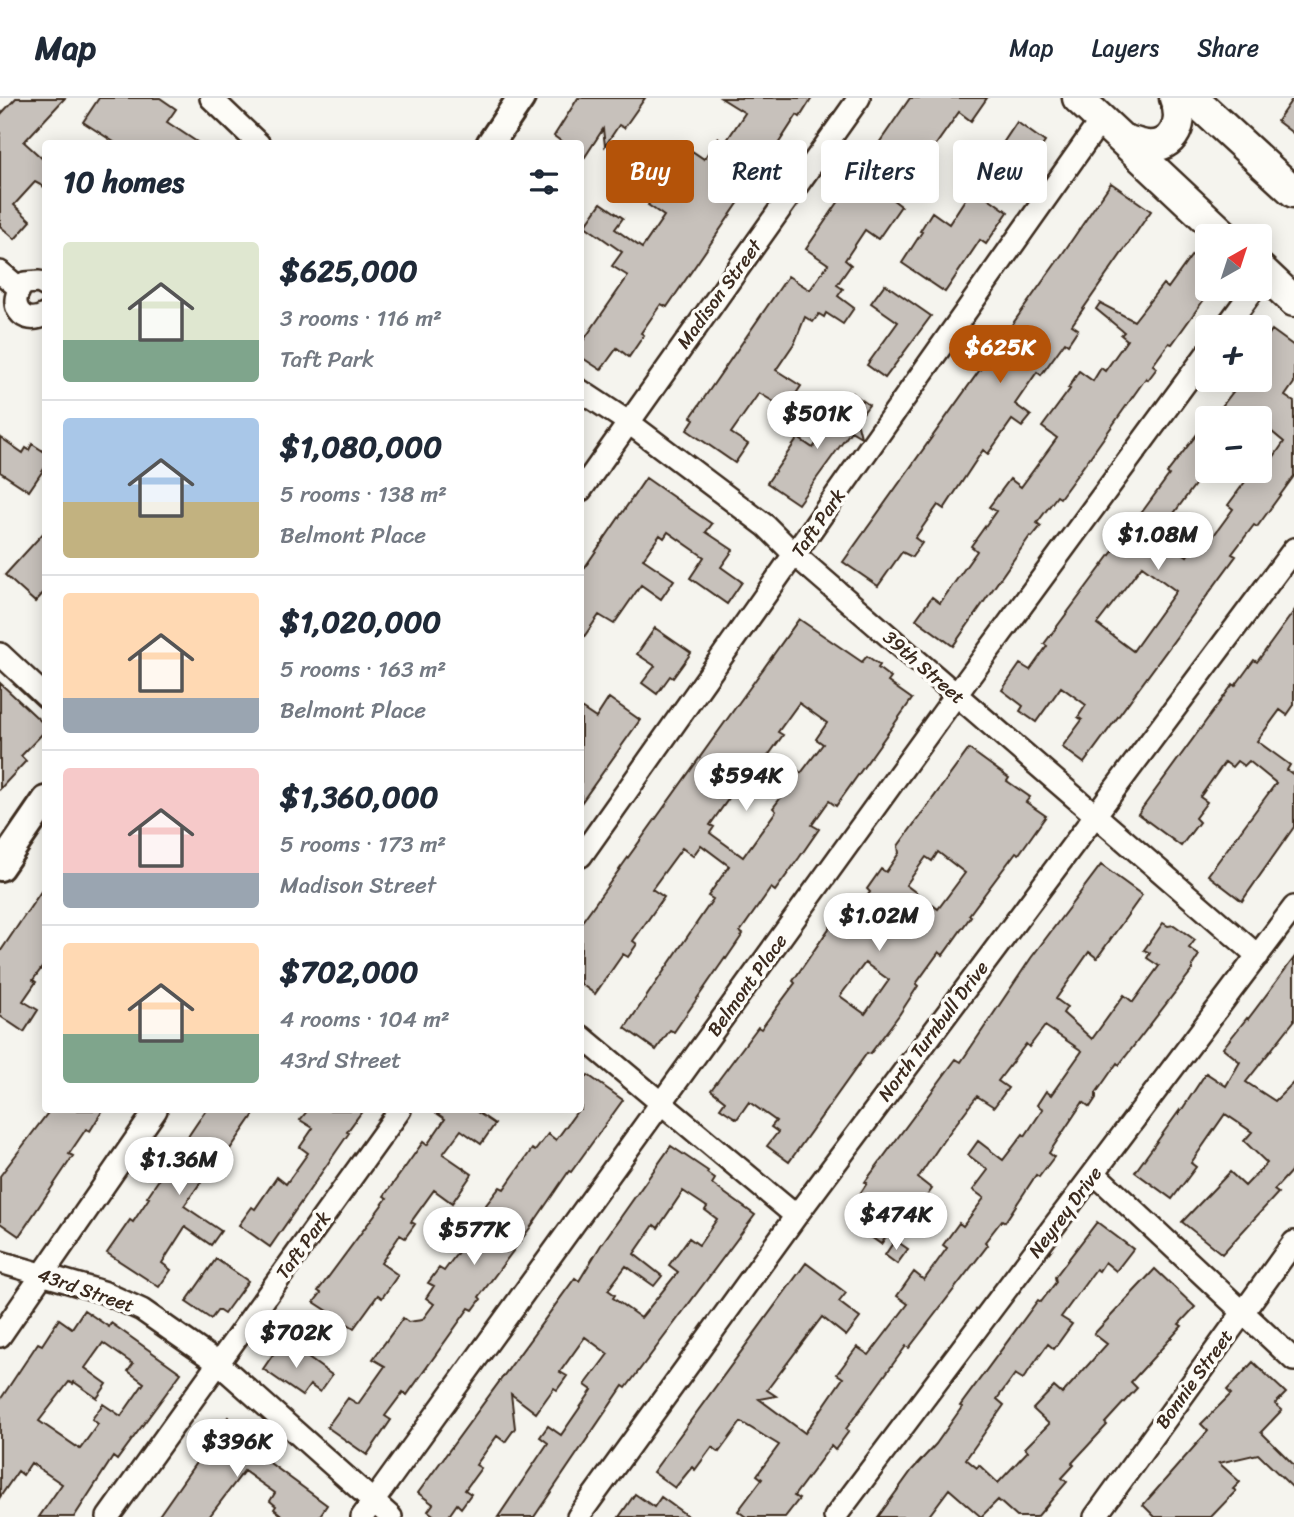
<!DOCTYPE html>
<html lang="en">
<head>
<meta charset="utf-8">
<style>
  :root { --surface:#fff; --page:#f2f2f3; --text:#1f2937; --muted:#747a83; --line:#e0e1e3; --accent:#b45309 }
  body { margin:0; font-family:Sriracha,sans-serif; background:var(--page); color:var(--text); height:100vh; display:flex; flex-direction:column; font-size:26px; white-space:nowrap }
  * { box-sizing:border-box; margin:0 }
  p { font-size:23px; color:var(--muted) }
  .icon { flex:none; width:38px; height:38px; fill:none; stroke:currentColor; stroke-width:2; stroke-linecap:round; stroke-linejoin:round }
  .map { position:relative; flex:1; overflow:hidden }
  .panel { position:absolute; left:42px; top:42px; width:542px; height:973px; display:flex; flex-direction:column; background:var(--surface); border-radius:7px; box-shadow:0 4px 18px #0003 }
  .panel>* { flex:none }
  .top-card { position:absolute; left:606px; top:42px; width:583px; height:63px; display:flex; gap:14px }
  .needle { width:46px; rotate:39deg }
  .buttons { position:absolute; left:1195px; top:126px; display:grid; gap:14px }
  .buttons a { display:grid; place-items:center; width:77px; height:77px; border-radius:7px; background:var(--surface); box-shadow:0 4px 18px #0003; font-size:35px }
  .price { position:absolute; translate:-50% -60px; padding:0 16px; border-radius:24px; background:#fff; color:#222; font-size:23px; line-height:46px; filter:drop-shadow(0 2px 4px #0008) }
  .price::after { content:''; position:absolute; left:50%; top:42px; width:21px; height:16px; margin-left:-10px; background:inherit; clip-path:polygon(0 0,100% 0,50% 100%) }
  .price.current { background:var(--accent); color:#fff }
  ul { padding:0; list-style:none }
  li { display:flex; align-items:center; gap:21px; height:175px; padding:0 21px }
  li+li { border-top:2px solid var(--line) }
  li span { display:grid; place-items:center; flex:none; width:196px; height:140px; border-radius:7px; color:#555 }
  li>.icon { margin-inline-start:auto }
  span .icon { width:84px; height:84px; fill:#fffc; stroke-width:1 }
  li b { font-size:30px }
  h2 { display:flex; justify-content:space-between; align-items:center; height:84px; padding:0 21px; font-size:30px }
  .tag { padding:0 24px; border-radius:7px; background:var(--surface); box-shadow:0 4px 18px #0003; font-size:24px; line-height:63px }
  .tag.current { background:var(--accent); color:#fff }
  header { display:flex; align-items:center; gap:42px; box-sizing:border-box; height:98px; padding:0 35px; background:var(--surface); border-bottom:2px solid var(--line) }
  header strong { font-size:33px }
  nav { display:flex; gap:38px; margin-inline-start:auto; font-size:24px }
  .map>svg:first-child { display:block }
</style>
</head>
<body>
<header>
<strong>Map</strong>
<nav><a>Map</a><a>Layers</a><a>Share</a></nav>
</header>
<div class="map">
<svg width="1294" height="1419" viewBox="0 0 1294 1419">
  <rect width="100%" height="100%" fill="#f5f4ee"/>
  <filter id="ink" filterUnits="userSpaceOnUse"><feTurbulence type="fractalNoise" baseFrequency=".0143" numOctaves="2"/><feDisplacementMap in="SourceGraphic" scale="14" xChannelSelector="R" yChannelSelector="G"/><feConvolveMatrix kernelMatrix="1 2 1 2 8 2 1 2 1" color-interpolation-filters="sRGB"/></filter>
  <g filter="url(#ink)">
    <path fill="#c7c1bb" stroke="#3b2a1e" stroke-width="2" fill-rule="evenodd" d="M16 0H65L24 44 46 64V90L35 84 14 107 31 123 15 141 0 128V17Z
      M99 0H160L176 11 167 24 200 46H117L83 24Z
      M578 0H645L624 30 619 27 605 48 603 31 581 65V46H565L554 38Z
      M721 0H812L800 19 797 17 767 63 744 48 728 73 750 88 667 209 661 206 641 235 644 237 629 259 617 250 601 272 581 259V246L628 178 612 168 622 154 585 128 601 105 623 120 615 131 642 150 664 118 648 107 672 70 679 74 692 53 704 61 718 40 725 45 745 15Z
      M910 0H987L971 23 959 14 930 55 926 52 892 101 901 108 878 141 865 132 845 162 851 167 837 187 843 191 838 198 854 210 843 226 826 215 824 219 819 216 813 224 805 219 795 244 776 272 801 288 786 311 759 295 731 335 748 346 735 365 687 332 694 321 691 319 788 178 810 192 828 166 806 151Z
      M1293 0H1294V36L1277 23Z
      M1017 24 1045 44 1025 73 997 54Z
      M971 63 988 76 978 88 962 75Z
      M1111 85 1151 113 1072 227 1078 231 1068 246 1065 244 1041 277 1037 274 1015 306 1031 318 1022 329 1012 322 988 356 983 352 944 411 938 407 915 440 922 445 912 459 902 454 878 488 843 464 1063 155Z
      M973 89 1008 114 986 146 980 142 945 194 902 165 922 134 920 133 932 114 949 126Z
      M1192 157 1208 168V196L1172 246 1169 245 1153 267 1157 270 1148 282 1146 280 1088 362 1060 400 1057 398 1037 425 1041 428 1032 439 1030 438 953 548 916 521 932 499 940 505 977 453 971 448 996 413 989 409 1010 381 1021 389 1057 340 1042 329 1070 291 1068 290 1079 273 1093 283 1101 270 1105 273 1127 242 1121 237 1124 234 1096 211 1100 205 1134 223 1163 186 1168 190Z
      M885 186 931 218 885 280 867 267 898 224 871 205Z
      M1272 232 1294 248V285L1285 298 1294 304V378L1257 429 1254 427 1232 456 1236 458 1084 665 1062 649 1082 622 1078 619 1086 607 1061 589 1036 624 1020 613 1023 608 1002 592 1020 566 1030 572 1047 548 1044 546 1145 410 1169 377 1167 375 1208 322V369L1158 437 1187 458 1195 446 1203 452 1233 411 1228 407 1253 373H1264L1284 344 1260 324V320H1213L1242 282H1260V249ZM1142 468 1176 493 1133 553 1097 526Z
      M852 295 869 307 857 323 861 339 851 333 798 406 767 385 798 340 813 350 829 327 822 322 835 304 841 310Z
      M0 339 23 355 26 350 29 352 32 346 46 355V368L29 393 0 374Z
      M646 380 712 426 706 434 733 452 721 469 742 484 727 506 690 480 704 459 668 434 664 440 660 437 643 461 674 482 661 501 641 487 614 526 599 517 581 543V480L583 472Z
      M46 432V492L35 504 5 477Z
      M1294 513V607L1287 617 1280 612 1257 643 1290 667 1287 672 1294 677V729L1242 803 1208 777 1276 685 1249 663 1244 668 1237 663 1232 669 1225 664 1200 699 1207 704 1195 720 1199 724 1181 748 1138 716 1233 586 1235 588 1254 562 1257 564Z
      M799 521 862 564 867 558 880 567 878 570 891 580 888 584 912 601 836 708 829 703 812 727 819 731 799 760 775 793 771 790 740 834 743 836 726 861 725 860 674 934 670 932 656 952 625 930 713 801 708 798 729 768 701 747 693 758 682 750 652 791 664 799 633 843 637 846 628 859 623 856 595 896 581 886V825ZM799 605 827 625 816 641 823 646 801 675 796 671 784 687 788 690 773 710 776 713 743 759 710 735 714 729 710 727 739 686 745 690 783 637 778 634Z
      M655 530 691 555 673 580 670 578 657 596 642 585 655 568 637 556Z
      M0 585 46 628V632L21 658 26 663 0 691Z
      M609 600 640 622 581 705V610L596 620Z
      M969 651 1009 680 1007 683 1030 699 1026 704 1046 718 1019 756 1016 754 969 817 971 818 943 857 939 854 916 886 918 888 899 917 870 956 867 955 789 1064 767 1048 778 1034 771 1029 776 1023 749 1004 737 1021 720 1010 725 1003 711 992 758 929 761 931 795 885 793 883 839 816 849 823 870 794 867 791 881 771 886 774 899 755 898 748ZM938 754 965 775 938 811 906 787 926 759 932 763ZM865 865 889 882 865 916 840 898Z
      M1101 767 1142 797 1097 860 1089 854 1056 901 1067 909 1063 915 1092 941 1124 897 1133 904 1159 868 1147 860 1150 855 1144 852 1163 825 1168 828 1174 827 1195 842 1189 850 1199 857 1192 868 1193 871 1119 967 1117 965 1096 995V1000L1090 1009 1083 1004 1049 1055 1054 1059 1039 1079 1036 1077 1005 1124 1002 1122 985 1144 988 1147 909 1250 906 1248 846 1331 849 1333 835 1352 831 1348 794 1398 799 1401 785 1419H746L738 1413 762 1381 757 1377 779 1347 741 1324 719 1354 712 1349 695 1372 692 1369 675 1390 653 1374 806 1165 846 1195 839 1204 860 1220 846 1238 822 1219 767 1292 776 1298 759 1301 805 1335 843 1280 837 1276 857 1249 869 1257 908 1206 897 1198 914 1174 924 1182 947 1150 943 1147 959 1125 963 1128 984 1100 973 1092 988 1072 968 1057 978 1043 1003 1062 1023 1036 1025 1038 1043 1011 1037 1007 1046 993 1051 997 1082 953 1045 928 1029 949 1026 946 998 983 1008 990 994 1009 977 998 943 1043 918 1080 932 1091 916 1113 908 1108 881 1146 847 1122 857 1108 856 1102 867 1085 865 1084 956 961 961 964 1031 860Z
      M46 786V864L33 882 36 884 23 903 38 912 24 934 0 918V854Z
      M1294 860V923L1246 984 1275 1003 1294 984V1070L1274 1092 1278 1095 1222 1156 1182 1124 1230 1074 1245 1088 1267 1065 1244 1043 1252 1034 1225 1016 1191 1065 1196 1069 1172 1101 1135 1074 1179 1013V1016L1206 975 1226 988 1240 964 1223 950 1247 920 1248 921Z
      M588 977 623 1002 571 1074 569 1073 530 1130 479 1199 481 1201 473 1212 469 1210 407 1297 403 1294 385 1318 391 1322 367 1357 327 1329 348 1300 358 1306 385 1268 373 1261 403 1220 408 1224 422 1222 434 1206 426 1200 434 1188 428 1185 439 1170 444 1173 461 1150 476 1129 474 1128 478 1123 475 1121 500 1089 504 1091 532 1051 535 1053 548 1036 556 1042 578 1012H581V987Z
      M50 1012H103L90 1033 86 1031 69 1056 73 1058 19 1138 0 1125V1078Z
      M206 1012H257L219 1067 215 1064 184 1108 221 1133 211 1147 185 1129 162 1165 171 1172 159 1189 107 1155 130 1122 133 1124 149 1100 147 1099Z
      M308 1012H363L347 1034 349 1035 270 1149 239 1127 252 1109 255 1111 277 1079 286 1086 308 1055 300 1049 313 1030 300 1022Z
      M432 1012H474L495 1026 481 1046 461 1032 443 1056 472 1076 452 1105 434 1092 411 1124 415 1126 405 1140 400 1137 381 1165 398 1177 382 1200 378 1197 354 1230 314 1204 321 1195 318 1193 387 1100 384 1098 406 1068 423 1044 427 1047 445 1021Z
      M671 1048 708 1073 707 1075 715 1081 712 1086 755 1117 626 1290 623 1288 534 1419H498L548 1345 540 1339 548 1328 561 1337 592 1292 585 1287 608 1256 585 1239 560 1274 567 1278 557 1292 554 1290 536 1315 511 1296 515 1330 505 1344 497 1338 476 1367 481 1370 465 1392 471 1396 461 1410 457 1406 448 1419H436L428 1413 433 1406 418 1395 575 1180 579 1183 601 1147ZM683 1093 707 1109 705 1112 717 1121 699 1147 689 1140 669 1167 678 1174 641 1220 613 1200 615 1197 608 1192 626 1168 654 1188 662 1178 634 1156 654 1127 658 1130Z
      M1097 1124 1133 1151 1116 1173 1105 1164 1099 1173 1096 1171 1061 1219 1072 1226 1054 1251 1048 1246 1023 1281 1015 1276 997 1301 1004 1307 966 1361 977 1370 979 1367 998 1385 1028 1353 1025 1350 1049 1326 1033 1311 1054 1289 1062 1296 1107 1246 1094 1236 1155 1171 1195 1209 1179 1226 1182 1228 1131 1284 1137 1290 1105 1325 1107 1327 1072 1365 1074 1367 1062 1380 1067 1384 1037 1419H1017L998 1402 981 1419 949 1391 928 1419H878L912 1372 936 1346 962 1309 960 1308 1038 1202 1041 1204 1056 1184 1055 1179Z
      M895 1142 908 1151 897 1166 885 1157Z
      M216 1161 248 1183 224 1216 218 1212 211 1221 186 1204Z
      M84 1212 109 1229 111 1225 181 1275 117 1362 113 1359 74 1419H39L62 1386 31 1365 23 1377 18 1373 0 1399V1302L38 1245 42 1247 59 1221 72 1230ZM103 1245 133 1266 128 1273 144 1285 121 1318 103 1306 92 1321 98 1326 80 1351 39 1323 69 1284 73 1286 74 1284 97 1300 107 1286 85 1270Z
      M283 1242 332 1277 320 1294 310 1287 302 1298 263 1271Z
      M1253 1264 1286 1295 1275 1306 1282 1312 1261 1334 1294 1367V1391L1258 1356 1219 1365 1240 1384 1233 1391 1236 1393 1211 1419H1155L1143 1407 1208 1333 1201 1326 1231 1296 1227 1292Z
      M228 1319 263 1344 255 1354 327 1407 319 1419H284L274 1411 276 1408 270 1403 275 1395 244 1373 209 1419H158Z
      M635 1396 654 1409 661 1399 689 1419H619Z"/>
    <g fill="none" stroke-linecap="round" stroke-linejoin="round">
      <g stroke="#3b2a1e" stroke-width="26">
        <path id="minor" d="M211 0 259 46
          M0 174 19 190
          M46 188 39 184 25 185C4 204 23 231 46 216
          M1226 229 1254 191
          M581 293 628 324 766 428 795 457 1258 858
          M581 392 859 0
          M0 556 46 599
          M581 758 1101 22
          M581 938 796 1118
          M1094 1075 1294 1262
          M0 1164 103 1194 142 1212 218 1265 391 1419
          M0 1238 156 1012
          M108 1419 400 1012
          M362 1419 956 597 1208 254
          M578 1419 796 1118 1294 451
          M835 1419 1294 809
          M1095 1419 1294 1144"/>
      </g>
      <g stroke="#3b2a1e" stroke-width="32">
        <path id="tertiary" d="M490 46 521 0
          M0 769 46 702"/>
      </g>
      <g stroke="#3b2a1e" stroke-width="35">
        <path id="secondary" d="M1078 0 1225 138
          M1192 0 1294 94
          M1124 42C1131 44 1139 47 1146 48 1175 51 1185 23 1175 0
          M1260 171 1294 203"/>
      </g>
      <use href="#minor" stroke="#fdfcf7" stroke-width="21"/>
      <use href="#tertiary" stroke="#fdfcf7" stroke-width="26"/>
      <use href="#secondary" stroke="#fdfcf7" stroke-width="30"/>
    </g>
  </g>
  <g text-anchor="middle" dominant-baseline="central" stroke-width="7" stroke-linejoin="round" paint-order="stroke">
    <g font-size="19" fill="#3b2a1e" stroke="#fdfcf7">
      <text transform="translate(719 196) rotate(-54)">Madison Street</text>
      <text transform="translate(818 425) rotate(-55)">Taft Park</text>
      <text transform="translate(924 569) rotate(41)">39th Street</text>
      <text transform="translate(747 887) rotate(-54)">Belmont Place</text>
      <text transform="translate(933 933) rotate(-53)">North Turnbull Drive</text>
      <text transform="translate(1065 1114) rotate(-53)">Neyrey Drive</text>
      <text transform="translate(303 1147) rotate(-54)">Taft Park</text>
      <text transform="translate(86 1192) rotate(19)">43rd Street</text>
      <text transform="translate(1194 1281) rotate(-54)">Bonnie Street</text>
    </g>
  </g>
</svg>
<div class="buttons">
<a><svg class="needle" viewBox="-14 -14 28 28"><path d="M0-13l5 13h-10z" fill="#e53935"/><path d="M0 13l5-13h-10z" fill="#747a83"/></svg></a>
<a>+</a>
<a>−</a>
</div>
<b class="price current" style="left:1000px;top:287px">$625K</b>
<b class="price" style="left:817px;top:353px">$501K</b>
<b class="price" style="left:1158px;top:474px">$1.08M</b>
<b class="price" style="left:746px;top:715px">$594K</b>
<b class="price" style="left:879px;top:855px">$1.02M</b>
<b class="price" style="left:179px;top:1099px">$1.36M</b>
<b class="price" style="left:896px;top:1154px">$474K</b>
<b class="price" style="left:474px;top:1169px">$577K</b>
<b class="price" style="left:296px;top:1272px">$702K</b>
<b class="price" style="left:237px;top:1381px">$396K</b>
<div class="top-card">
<a class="tag current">Buy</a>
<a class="tag">Rent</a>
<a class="tag">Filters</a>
<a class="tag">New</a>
</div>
<section class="panel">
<h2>10 homes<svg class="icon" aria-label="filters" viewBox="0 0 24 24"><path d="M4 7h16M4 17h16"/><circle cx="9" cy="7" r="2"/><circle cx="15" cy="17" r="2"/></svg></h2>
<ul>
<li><span style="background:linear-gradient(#dfe7d0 70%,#7fa58c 0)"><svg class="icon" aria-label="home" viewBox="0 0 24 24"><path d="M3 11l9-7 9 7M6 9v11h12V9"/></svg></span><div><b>$625,000</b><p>3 rooms · 116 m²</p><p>Taft Park</p></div></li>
<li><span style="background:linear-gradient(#a9c7e8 60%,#c2b280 0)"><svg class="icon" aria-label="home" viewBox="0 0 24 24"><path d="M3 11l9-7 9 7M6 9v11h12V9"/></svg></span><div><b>$1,080,000</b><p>5 rooms · 138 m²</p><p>Belmont Place</p></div></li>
<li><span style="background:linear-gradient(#ffd9b3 75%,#9aa5b1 0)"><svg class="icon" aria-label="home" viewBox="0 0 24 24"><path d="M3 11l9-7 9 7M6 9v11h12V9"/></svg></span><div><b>$1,020,000</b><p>5 rooms · 163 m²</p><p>Belmont Place</p></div></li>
<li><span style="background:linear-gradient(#f6c9c9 75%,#9aa5b1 0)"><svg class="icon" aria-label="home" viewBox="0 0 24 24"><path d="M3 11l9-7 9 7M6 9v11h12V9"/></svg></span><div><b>$1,360,000</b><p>5 rooms · 173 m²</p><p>Madison Street</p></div></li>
<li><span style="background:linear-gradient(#ffd9b3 65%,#7fa58c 0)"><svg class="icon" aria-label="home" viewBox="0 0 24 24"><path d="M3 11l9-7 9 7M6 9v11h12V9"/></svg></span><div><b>$702,000</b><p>4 rooms · 104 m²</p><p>43rd Street</p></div></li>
</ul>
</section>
</div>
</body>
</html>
